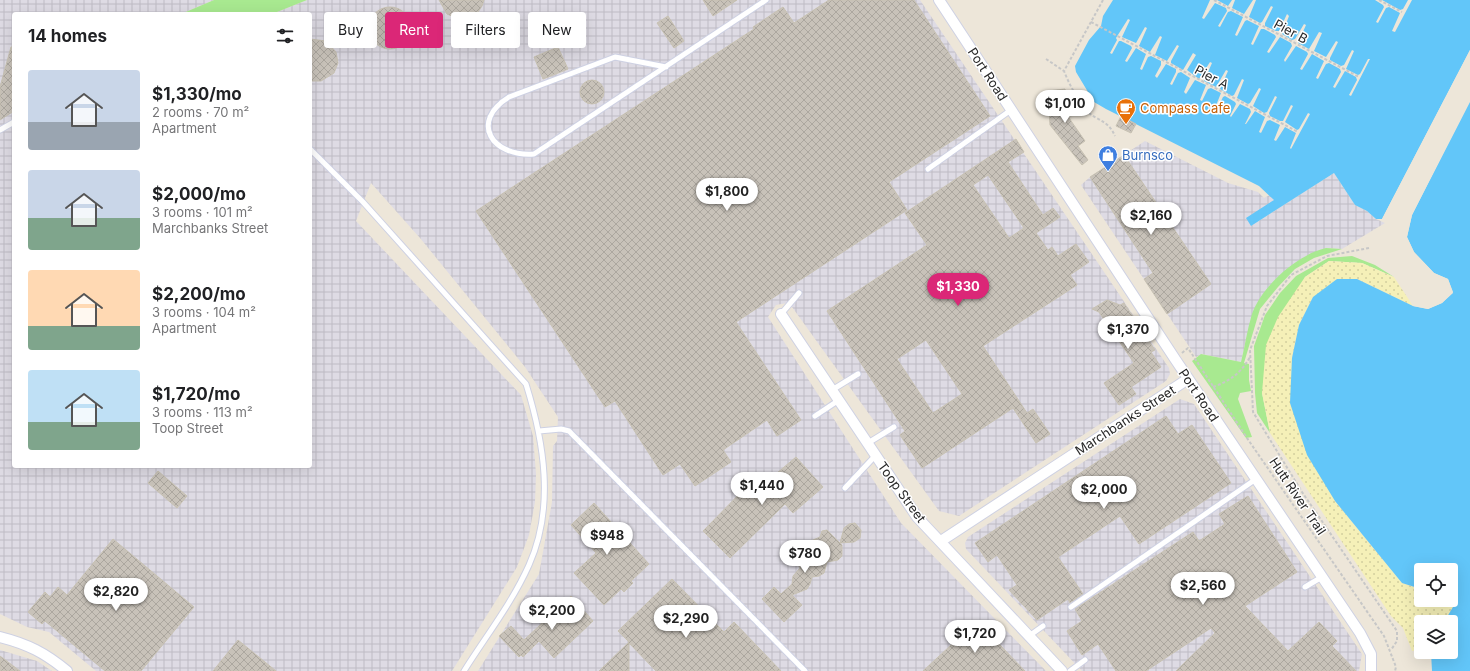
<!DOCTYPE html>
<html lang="en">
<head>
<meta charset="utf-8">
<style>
  :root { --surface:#fff; --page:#f6f6f6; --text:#202124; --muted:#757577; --accent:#db2777 }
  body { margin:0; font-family:Inter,sans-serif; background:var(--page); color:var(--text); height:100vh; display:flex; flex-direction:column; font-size:15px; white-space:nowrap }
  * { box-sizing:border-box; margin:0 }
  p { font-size:13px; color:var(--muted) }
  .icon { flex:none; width:22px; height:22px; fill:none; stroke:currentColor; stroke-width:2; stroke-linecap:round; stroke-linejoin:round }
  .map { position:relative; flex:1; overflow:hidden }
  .drawer { position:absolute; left:12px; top:12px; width:300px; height:456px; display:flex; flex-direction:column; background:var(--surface); border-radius:4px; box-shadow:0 4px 16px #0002 }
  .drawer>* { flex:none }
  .top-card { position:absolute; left:324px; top:12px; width:380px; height:36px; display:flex; gap:8px }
  .controls { position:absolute; left:1414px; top:563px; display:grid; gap:8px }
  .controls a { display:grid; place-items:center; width:44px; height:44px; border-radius:4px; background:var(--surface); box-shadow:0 4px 16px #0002; font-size:20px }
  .price { position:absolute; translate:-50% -34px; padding:0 9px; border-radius:14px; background:#fff; color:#222; font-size:13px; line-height:26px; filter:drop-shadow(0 1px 2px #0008) }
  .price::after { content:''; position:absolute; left:50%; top:24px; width:12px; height:9px; margin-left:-6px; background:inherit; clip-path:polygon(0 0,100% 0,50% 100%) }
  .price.current { background:var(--accent); color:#fff }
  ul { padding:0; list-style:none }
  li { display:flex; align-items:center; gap:12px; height:100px; padding:0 16px }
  li span { display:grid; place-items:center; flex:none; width:112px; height:80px; border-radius:4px; color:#555 }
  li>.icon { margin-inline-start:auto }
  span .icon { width:48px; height:48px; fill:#fffc; stroke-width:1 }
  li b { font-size:17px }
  h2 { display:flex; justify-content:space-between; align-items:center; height:48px; padding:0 16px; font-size:17px }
  .pill { padding:0 14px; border-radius:4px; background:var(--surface); box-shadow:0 4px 16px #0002; font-size:14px; line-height:36px }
  .pill.current { background:var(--accent); color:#fff }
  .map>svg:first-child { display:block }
</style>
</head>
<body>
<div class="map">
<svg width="1470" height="671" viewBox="0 0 1470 671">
  <defs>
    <pattern id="industrial-grid" width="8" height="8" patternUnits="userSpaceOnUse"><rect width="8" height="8" fill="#dedbe4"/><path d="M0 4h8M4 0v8" fill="none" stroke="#bebcc4"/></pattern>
    <pattern id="sand-dots" width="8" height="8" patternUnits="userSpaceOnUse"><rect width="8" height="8" fill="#f5f0b8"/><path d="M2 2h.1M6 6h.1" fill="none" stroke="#d2ce9e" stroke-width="1.8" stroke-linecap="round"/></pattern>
    <pattern id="building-cross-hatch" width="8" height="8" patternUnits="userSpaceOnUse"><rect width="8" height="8" fill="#c8c2b9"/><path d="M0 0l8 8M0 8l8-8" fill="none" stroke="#aca79f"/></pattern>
  </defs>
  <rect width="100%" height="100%" fill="#ede6d9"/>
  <path fill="url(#industrial-grid)" d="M0 0H214L181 14H14V466H310V14H272L307 0H920L1169 368 1170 374 1166 381 959 516 939 511 792 307 787 303 776 305 768 317 901 523 1046 671H478L539 574 552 502 553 446 557 441 558 417 525 367 420 238 371 183 356 221 521 395 533 436 536 474 535 502 529 535 517 567 452 671H96L49 632 27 627 0 614Z
    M1145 141 1228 183 1258 192 1264 198 1270 195 1274 200 1251 226 1334 173 1355 205 1367 211 1376 219 1385 223 1342 249 1326 248 1272 284 1247 335 1241 362 1202 354 1196 357 1081 185 1090 177Z
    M1180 399 1194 404 1362 654 1359 671H1082L966 549 965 543 968 537Z
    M0 650 37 661 52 671H0Z"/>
  <path fill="#a8e990" d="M214 0H307L272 14H181Z
    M1326 248 1342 249 1314 258 1295 269 1278 287 1260 309 1244 363 1249 364V380L1251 391 1240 393 1238 399 1252 437 1246 438 1192 361 1201 354 1241 362C1245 346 1247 330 1252 314 1260 291 1285 267 1306 256 1312 252 1319 250 1326 248Z
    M1352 256 1375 265 1394 277 1362 263 1329 261 1305 277 1262 393 1270 433 1257 413 1255 393 1254 346 1265 315 1280 293 1296 276 1328 258Z"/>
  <path fill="url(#sand-dots)" d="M1329 261 1362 263 1394 277 1413 306 1357 279 1313 297 1299 325 1292 358 1335 501 1402 583 1421 589V600H1451V594L1456 602 1444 622H1421V650L1412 651 1403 628 1391 616 1270 433 1262 393 1266 345 1278 317 1305 277Z"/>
  <path fill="#62c6f9" d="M1113 0H1470V50L1382 219H1376L1367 211 1355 205 1334 173 1251 226 1246 218 1274 200 1259 186 1106 109 1094 102 1076 72 1075 66 1089 40 1101 26 1103 16Z
    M1470 102V671H1432L1431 652H1451V622H1444L1456 602 1451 594V570H1421V589L1402 583 1335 501 1307 455 1290 403 1292 358 1299 325 1313 297 1337 279H1357L1413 306 1428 309 1442 303 1453 293 1448 279 1434 273 1414 252 1407 237 1412 215Z"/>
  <path fill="#ede6d9" d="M1210 0H1217L1228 6 1232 0H1235L1232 8 1244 14 1253 0H1256L1249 17 1260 23 1262 22 1271 6 1273 7 1265 23V26L1276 31H1279L1287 14 1289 16 1282 34 1292 40 1295 39 1304 24 1306 25 1298 43 1309 49 1319 32 1322 33 1314 51 1326 57 1336 41 1338 42 1330 58V60L1341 66 1344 65 1352 50 1354 51 1346 69 1358 75 1360 74 1368 59H1370L1351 96 1349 95 1357 80 1356 77 1345 71 1335 88 1333 87 1341 72 1340 69 1329 63 1326 64 1318 79 1316 78 1324 61 1312 54 1302 70 1300 69 1308 54 1307 52 1296 46 1285 62 1284 60 1292 46 1291 43 1280 37 1269 53 1267 52 1276 37 1275 35 1264 29H1261L1253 45 1251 44 1259 26 1247 20 1245 21 1237 36 1235 35 1243 17 1231 11 1228 12 1220 27 1218 26 1227 11 1226 8 1215 3 1204 19 1202 18Z
    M1375 0H1382L1400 10 1403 9 1408 0H1412L1395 32 1392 31 1400 13 1389 7 1386 8 1378 23 1376 22 1384 7 1383 5Z
    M1128 19 1130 20 1122 37 1136 43 1145 27 1147 28 1139 46 1150 52 1160 36 1162 37 1155 55 1167 61 1177 45 1179 46 1171 61V63L1183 70 1193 53 1196 55 1187 70 1199 79 1210 62 1212 63 1204 81 1216 87 1226 70 1228 71 1220 89 1232 96 1234 95 1242 79 1244 80 1237 98 1248 104 1250 103 1259 88 1261 89 1253 106 1264 113 1267 112 1275 96 1277 97 1269 113 1270 116 1280 121H1283L1291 105 1293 106 1285 122 1297 130 1299 129 1308 113 1310 114 1291 149 1290 148 1296 133 1285 127 1276 141 1274 140 1280 125 1270 120 1267 121 1261 133 1259 132 1265 117 1255 111 1246 124H1245L1251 112 1250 109 1240 104 1231 117 1230 116 1236 104 1235 102 1225 96 1223 97 1217 109 1215 108 1221 93 1211 88 1208 89 1202 101 1200 100 1206 85 1195 80 1186 94 1184 92 1190 78 1181 72 1178 73 1172 85 1170 84 1176 72V69L1166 64 1157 78 1155 76 1161 65V61L1151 56 1148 57 1142 70 1140 69 1146 54 1136 48 1127 62 1125 61 1132 48 1131 46 1121 41H1119L1112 54 1110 53 1117 40 1116 38Z
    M1470 50V54L1383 220 1376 219H1382Z
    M1470 100 1412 215 1407 237 1414 252 1434 273 1448 279 1453 292 1442 303 1428 309 1413 306 1411 303 1428 307 1441 301 1451 292 1446 280 1433 275 1412 254 1405 237 1411 214Z"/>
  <path fill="url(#building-cross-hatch)" stroke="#c8c2b3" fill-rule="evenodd" d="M439 0H484L482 6 476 15 461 20 447 14Z
    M703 0H737L713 16Z
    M829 0H914L990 116 889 182 907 210 736 322 801 420 777 436 767 420 723 450 731 462 695 486 680 464 663 475 615 401 605 407 476 211 754 29 753 27 783 7 794 23Z
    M369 28a21 21 0 1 1 42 0a21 21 0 1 1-42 0Z
    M668 16 684 41 674 48 657 23Z
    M310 39 326 41 336 52 338 63 334 73 321 81H310Z
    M11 47H14V111L0 120V87Z
    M558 47 568 69 543 79 534 57Z
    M580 92a12 12 0 1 1 24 0a12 12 0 1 1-24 0Z
    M1065 89 1069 118 1085 141 1078 146 1088 160 1082 165 1050 125 1048 91Z
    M1121 116 1136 124 1131 133 1116 126Z
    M1016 139 1024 152 1008 162 1043 215 1053 208 1060 217 1036 233 1048 250 1052 247 1058 256 1076 244 1089 262 1070 275 1077 285 983 346 1027 413 1033 409 1050 434 1036 443 1013 408 922 468 900 435 905 431 827 311 927 245 905 213ZM988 175 1024 228 1009 238 973 185ZM926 340 962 394 933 413 897 359Z
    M1124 155 1211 284 1167 314 1144 279 1153 273 1090 177Z
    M1107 300 1120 305 1124 303 1155 350 1151 352 1161 367 1131 387 1136 394 1119 405 1104 383 1134 363 1099 312 1092 309Z
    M1166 416 1178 434 1192 425 1231 483 1139 544 1120 516 1058 557 1083 594 1070 603 1068 599 1037 620 1009 590 1017 585 997 555 988 562 975 543Z
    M796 457 823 487 793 513 785 504 730 558 703 531 757 476 764 484Z
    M158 471 187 496 177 508 148 483Z
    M1248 496 1297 572 1245 606 1288 651 1319 622 1337 641 1332 646 1356 671H1176L1215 633 1211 628 1146 671H1116L1098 644 1082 655 1067 631 1082 621 1075 609 1193 532 1199 541 1225 524 1219 514Z
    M594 503 649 564 631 581 633 583 624 592 621 589 604 605 574 573 596 553 571 525Z
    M855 523 861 530 860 538 854 542 840 543 844 528 849 524Z
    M827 530 842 545V556L838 560 827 562 824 573 819 576 812 577 810 584 807 589 792 595 802 605 784 622 762 599 774 587 781 594 792 584 793 576 800 568 796 561V556L811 545 813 540 820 537 822 531Z
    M113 539 194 607 141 671H105L45 621 42 624 28 612 45 592 50 597 58 587 67 595Z
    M672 579 724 632 734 622 781 671H656L629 643V671H599L629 642 618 631Z
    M571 596 593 621 554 658 539 641 523 657 521 655 519 657 499 636 511 626 524 640Z
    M977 621 1025 671H923Z
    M238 640 276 671H213Z
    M0 656 20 671H0Z"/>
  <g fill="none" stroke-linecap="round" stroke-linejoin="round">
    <g stroke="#ced1e3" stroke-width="7">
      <path id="lane" d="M666 67 615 57 509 97C469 122 492 157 534 154L766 0
        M0 130 14 122
        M310 149 363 202 526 384C544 442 555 507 529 565 512 603 486 636 464 671
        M928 169 1011 110
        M781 314 799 293
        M832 390 858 374
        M815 416 839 400
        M539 431 561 429 569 431 805 671
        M868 443 894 427
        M845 488 876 455
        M1305 587 1322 577
        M1071 607 1256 479
        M1029 636 1043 626
        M1070 671 1085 660"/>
    </g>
    <g stroke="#ced1e3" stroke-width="12">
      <path id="street" d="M939 0 1175 359 1360 633 1371 654V671
        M781 314 917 517 1062 671
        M941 541 1188 379
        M0 637C28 644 45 653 67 671"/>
    </g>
    <path stroke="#c7c7c7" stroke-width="2" stroke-dasharray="3 2" stroke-linecap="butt" d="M1103 0 1064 71C1068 82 1079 103 1088 112 1099 122 1108 120 1115 136
      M1214 0 1359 77
      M1379 0 1402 12
      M1091 22 1298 132
      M1046 59 1064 71
      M1369 248 1327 256 1291 275 1267 306 1250 350 1253 412 1302 492 1397 631V641L1391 650
      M1182 353 1188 348 1249 441 1384 636 1396 667 1395 671
      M1213 387C1230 381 1241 373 1250 357"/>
    <use href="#lane" stroke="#fff" stroke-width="5"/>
    <use href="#street" stroke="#fff" stroke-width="10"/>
  </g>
  <defs>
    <g id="cafe-pin" transform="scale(1)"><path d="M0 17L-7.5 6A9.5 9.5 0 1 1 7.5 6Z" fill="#e8710a" stroke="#fff"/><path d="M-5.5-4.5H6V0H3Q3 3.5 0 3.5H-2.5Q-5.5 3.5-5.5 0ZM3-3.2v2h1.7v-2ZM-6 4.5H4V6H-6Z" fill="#fff"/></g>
    <g id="shop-pin" transform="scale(1)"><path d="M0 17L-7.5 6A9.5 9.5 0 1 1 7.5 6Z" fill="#3f7fe0" stroke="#fff"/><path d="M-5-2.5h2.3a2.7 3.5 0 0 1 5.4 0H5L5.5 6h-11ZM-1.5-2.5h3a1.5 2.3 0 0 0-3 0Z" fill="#fff"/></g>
  </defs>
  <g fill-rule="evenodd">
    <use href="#cafe-pin" x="1126" y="108"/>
    <use href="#shop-pin" x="1108" y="155"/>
  </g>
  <g text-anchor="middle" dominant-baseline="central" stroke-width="3" stroke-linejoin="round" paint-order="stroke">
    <g font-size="13" fill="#292929" stroke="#fff">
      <text transform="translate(1291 31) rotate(28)">Pier B</text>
      <text transform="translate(988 74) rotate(57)">Port Road</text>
      <text transform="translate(1212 77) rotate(28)">Pier A</text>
      <text transform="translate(1199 395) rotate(56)">Port Road</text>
      <text transform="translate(1125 420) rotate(-33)">Marchbanks Street</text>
      <text transform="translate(902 492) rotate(54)">Toop Street</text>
      <text transform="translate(1298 496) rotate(56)">Hutt River Trail</text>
    </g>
    <g font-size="13" fill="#c56008" stroke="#fff" text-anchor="start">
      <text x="1140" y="108">Compass Cafe</text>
    </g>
    <g font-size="13" fill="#366cbe" stroke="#fff" text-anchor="start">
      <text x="1122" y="155">Burnsco</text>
    </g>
  </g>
</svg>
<div class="controls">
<a><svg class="icon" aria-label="locate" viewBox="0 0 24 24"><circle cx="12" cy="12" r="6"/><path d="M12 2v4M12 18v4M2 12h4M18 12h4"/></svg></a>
<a><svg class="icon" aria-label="layers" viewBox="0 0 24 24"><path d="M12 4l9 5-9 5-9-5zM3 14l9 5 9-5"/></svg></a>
</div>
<b class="price" style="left:1065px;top:124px">$1,010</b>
<b class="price" style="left:727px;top:212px">$1,800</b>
<b class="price" style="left:1151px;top:236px">$2,160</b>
<b class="price current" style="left:958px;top:307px">$1,330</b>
<b class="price" style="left:1128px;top:350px">$1,370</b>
<b class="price" style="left:762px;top:506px">$1,440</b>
<b class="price" style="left:1104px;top:510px">$2,000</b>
<b class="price" style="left:607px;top:556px">$948</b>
<b class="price" style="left:805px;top:574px">$780</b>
<b class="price" style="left:1203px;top:606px">$2,560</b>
<b class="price" style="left:116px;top:612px">$2,820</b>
<b class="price" style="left:552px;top:631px">$2,200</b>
<b class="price" style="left:686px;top:639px">$2,290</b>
<b class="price" style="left:975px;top:654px">$1,720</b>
<div class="top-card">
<a class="pill">Buy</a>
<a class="pill current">Rent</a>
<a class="pill">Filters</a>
<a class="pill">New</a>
</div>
<section class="drawer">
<h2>14 homes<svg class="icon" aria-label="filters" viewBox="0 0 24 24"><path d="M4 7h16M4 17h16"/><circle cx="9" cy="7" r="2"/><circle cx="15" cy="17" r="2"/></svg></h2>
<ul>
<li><span style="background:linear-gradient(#c9d6e8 65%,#9aa5b1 0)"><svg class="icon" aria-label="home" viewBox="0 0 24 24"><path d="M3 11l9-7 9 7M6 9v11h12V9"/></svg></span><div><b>$1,330/mo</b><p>2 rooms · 70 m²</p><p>Apartment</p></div></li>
<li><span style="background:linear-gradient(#c9d6e8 60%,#7fa58c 0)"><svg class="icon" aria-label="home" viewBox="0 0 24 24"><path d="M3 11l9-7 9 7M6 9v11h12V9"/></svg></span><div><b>$2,000/mo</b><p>3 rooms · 101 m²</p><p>Marchbanks Street</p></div></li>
<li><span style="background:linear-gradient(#ffd9b3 70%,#7fa58c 0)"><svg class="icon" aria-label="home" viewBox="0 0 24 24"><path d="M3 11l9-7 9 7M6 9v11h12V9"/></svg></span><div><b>$2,200/mo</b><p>3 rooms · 104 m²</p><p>Apartment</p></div></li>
<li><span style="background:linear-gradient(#bfe0f5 65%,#7fa58c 0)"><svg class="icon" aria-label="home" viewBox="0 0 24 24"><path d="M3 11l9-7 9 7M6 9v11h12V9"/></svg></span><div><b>$1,720/mo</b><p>3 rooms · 113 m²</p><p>Toop Street</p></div></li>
</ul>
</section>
</div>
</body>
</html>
